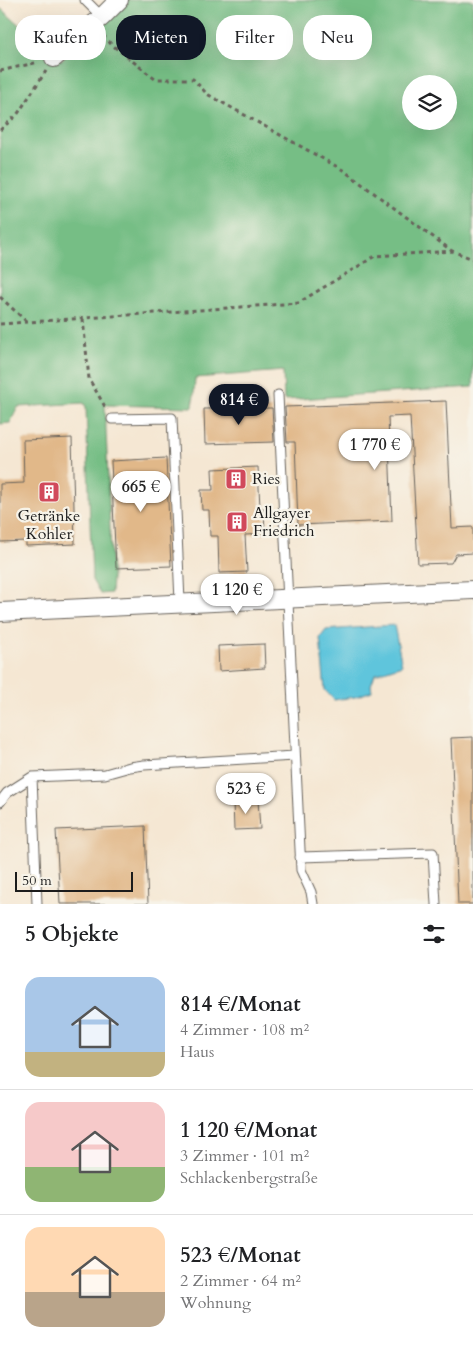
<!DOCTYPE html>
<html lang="de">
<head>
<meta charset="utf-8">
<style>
  :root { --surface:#fff; --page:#f2f2f2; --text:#202124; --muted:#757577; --line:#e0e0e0; --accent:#111827 }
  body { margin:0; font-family:Cardo,serif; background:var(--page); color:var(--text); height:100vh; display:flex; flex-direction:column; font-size:19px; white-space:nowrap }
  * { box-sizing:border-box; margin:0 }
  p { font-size:16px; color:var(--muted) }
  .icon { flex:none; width:28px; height:28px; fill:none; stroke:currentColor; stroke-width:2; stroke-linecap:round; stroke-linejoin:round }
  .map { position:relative; height:904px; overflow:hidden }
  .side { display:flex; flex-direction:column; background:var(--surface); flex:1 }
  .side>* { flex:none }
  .banner { position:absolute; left:15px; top:15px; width:444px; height:45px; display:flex; gap:10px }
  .controls { position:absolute; left:402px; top:75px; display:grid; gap:10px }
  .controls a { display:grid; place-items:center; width:55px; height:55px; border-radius:50%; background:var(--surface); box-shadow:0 5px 20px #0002; font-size:25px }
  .scale { position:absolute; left:15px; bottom:12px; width:118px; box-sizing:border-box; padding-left:5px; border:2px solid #1c1c1c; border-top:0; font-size:14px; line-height:18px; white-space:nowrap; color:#1c1c1c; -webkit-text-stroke:4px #f7f3e8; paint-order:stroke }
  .price { position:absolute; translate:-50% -42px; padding:0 11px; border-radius:18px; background:#fff; color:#222; font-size:16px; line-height:32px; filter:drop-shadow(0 1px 2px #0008) }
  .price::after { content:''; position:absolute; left:50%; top:30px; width:15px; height:11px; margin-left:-8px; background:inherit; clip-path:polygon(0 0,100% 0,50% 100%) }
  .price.current { background:var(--accent); color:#fff }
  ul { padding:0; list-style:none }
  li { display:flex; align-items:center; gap:15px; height:125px; padding:0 25px }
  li+li { border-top:1px solid var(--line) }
  li span { display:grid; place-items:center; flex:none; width:140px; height:100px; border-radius:15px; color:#555 }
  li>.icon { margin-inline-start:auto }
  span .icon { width:60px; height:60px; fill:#fffc; stroke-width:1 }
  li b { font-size:21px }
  h2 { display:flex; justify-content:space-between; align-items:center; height:60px; padding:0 25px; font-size:21px }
  .chip { padding:0 18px; border-radius:20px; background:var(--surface); box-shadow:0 5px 20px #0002; font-size:18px; line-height:45px }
  .chip.current { background:var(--accent); color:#fff }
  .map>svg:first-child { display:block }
</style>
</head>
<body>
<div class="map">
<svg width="473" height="904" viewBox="0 0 473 904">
  <rect width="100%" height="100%" fill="#f7f3e8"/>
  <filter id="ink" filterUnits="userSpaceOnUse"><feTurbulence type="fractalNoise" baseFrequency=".02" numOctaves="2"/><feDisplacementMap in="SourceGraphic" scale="10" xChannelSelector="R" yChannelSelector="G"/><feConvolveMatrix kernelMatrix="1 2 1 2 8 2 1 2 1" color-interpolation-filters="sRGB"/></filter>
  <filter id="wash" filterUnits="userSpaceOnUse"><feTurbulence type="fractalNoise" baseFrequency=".0096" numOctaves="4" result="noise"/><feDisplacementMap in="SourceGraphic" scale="20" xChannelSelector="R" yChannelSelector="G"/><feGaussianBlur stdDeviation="1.12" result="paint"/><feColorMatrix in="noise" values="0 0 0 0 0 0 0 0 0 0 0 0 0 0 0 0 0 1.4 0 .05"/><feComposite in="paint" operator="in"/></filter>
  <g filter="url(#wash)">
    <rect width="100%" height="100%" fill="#f5e7d3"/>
    <path fill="#76be85" stroke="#496d50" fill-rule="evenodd" d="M122 0H473V387L284 400 283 371 195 378 193 407 105 405 112 578 111 593 100 594 92 580 86 407 84 403 18 407 10 423 0 424V8L61 61ZM411 84H449V121H411Z"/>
    <path fill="#5fc5dc" stroke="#3e707c" d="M394 625 402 665 375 674 371 685 372 691 355 697 334 700 325 690 320 638 326 630Z"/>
    <g id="blocks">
      <path fill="#e1b889" d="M446 401 452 528 473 527V553L456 554 451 563 418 564 410 416 388 417 392 521 298 525 295 442H287L285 407Z
        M272 408 274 442 205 444 204 409Z
        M72 438 75 544 26 546V541L0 542V484L24 483 23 440Z
        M166 458 171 566 116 568 111 461Z
        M258 467 260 508H264L265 534 245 535 247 572 219 573 218 536H210L209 510H202L201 490H213L212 469Z
        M264 644 265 668 219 671 218 646Z
        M473 737V904H458L451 738Z
        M258 800 260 829 234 830 233 801Z
        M145 826 148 904H60L56 830Z"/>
    </g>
  </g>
  <g filter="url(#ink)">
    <use href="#blocks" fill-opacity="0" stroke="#68635c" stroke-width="1"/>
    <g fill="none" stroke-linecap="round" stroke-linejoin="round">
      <g stroke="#68635c" stroke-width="11">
        <path id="service" d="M85 0 102 17
          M278 395 301 870 311 892 313 904
          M112 419 172 418 180 602
          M32 777 37 904
          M0 802 7 793 32 777 105 774 130 767 144 765 295 756
          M300 857 433 853 436 904"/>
      </g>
      <g stroke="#68635c" stroke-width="20">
        <path id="minor" d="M54 58 102 17 119 0
          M0 612 473 590"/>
      </g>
      <path stroke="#68635c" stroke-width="3" stroke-dasharray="4 4" stroke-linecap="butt" d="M103 35 111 44 155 79H193L207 94 343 170 452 251
        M0 71 39 62
        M0 130 17 115 46 71
        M0 297 27 322
        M83 319 89 379 107 410
        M0 324 298 303 375 256 452 251 473 259"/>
      <use href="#service" stroke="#fff" stroke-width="9"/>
      <use href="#minor" stroke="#fff" stroke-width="18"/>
    </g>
  </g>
  <defs>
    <g id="building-square" transform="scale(1.125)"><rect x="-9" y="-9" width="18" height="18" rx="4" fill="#d1495b" stroke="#f7f3e8"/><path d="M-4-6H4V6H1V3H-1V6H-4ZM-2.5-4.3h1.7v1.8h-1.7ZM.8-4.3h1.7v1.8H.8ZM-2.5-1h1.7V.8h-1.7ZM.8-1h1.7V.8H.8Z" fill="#fff"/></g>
  </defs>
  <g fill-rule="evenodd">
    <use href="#building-square" x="236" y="479"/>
    <use href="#building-square" x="49" y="492"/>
    <use href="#building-square" x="237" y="522"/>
  </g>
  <g text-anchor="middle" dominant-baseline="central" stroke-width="4.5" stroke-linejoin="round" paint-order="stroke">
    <g font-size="16" fill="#1c1c1c" stroke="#f7f3e8" text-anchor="start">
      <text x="252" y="479">Ries</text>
      <text x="253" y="513">Allgayer<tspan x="253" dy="18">Friedrich</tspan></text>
      <text x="49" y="516" text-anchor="middle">Getränke<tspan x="49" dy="18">Kohler</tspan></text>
    </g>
  </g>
</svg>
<div class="controls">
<a><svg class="icon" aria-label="layers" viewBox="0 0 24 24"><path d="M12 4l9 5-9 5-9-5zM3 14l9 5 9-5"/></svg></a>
</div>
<div class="scale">50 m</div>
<b class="price current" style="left:239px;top:426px">814 €</b>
<b class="price" style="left:375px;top:471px">1 770 €</b>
<b class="price" style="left:141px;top:513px">665 €</b>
<b class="price" style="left:237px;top:616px">1 120 €</b>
<b class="price" style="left:246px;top:815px">523 €</b>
<div class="banner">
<a class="chip">Kaufen</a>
<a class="chip current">Mieten</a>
<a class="chip">Filter</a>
<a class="chip">Neu</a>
</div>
</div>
<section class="side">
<h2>5 Objekte<svg class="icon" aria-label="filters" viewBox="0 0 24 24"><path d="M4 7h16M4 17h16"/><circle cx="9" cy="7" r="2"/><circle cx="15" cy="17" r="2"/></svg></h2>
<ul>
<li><span style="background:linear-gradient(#a9c7e8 75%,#c2b280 0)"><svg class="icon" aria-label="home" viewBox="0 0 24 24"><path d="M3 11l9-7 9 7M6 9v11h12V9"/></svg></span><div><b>814 €/Monat</b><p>4 Zimmer · 108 m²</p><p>Haus</p></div></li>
<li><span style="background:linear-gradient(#f6c9c9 65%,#8fb573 0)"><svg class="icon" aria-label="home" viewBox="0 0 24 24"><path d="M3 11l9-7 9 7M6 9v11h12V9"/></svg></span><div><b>1 120 €/Monat</b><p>3 Zimmer · 101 m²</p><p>Schlackenbergstraße</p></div></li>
<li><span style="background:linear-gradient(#ffd9b3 65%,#b9a48a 0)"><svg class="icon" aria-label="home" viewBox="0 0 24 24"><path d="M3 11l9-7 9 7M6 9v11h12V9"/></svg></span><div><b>523 €/Monat</b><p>2 Zimmer · 64 m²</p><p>Wohnung</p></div></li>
</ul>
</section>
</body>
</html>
